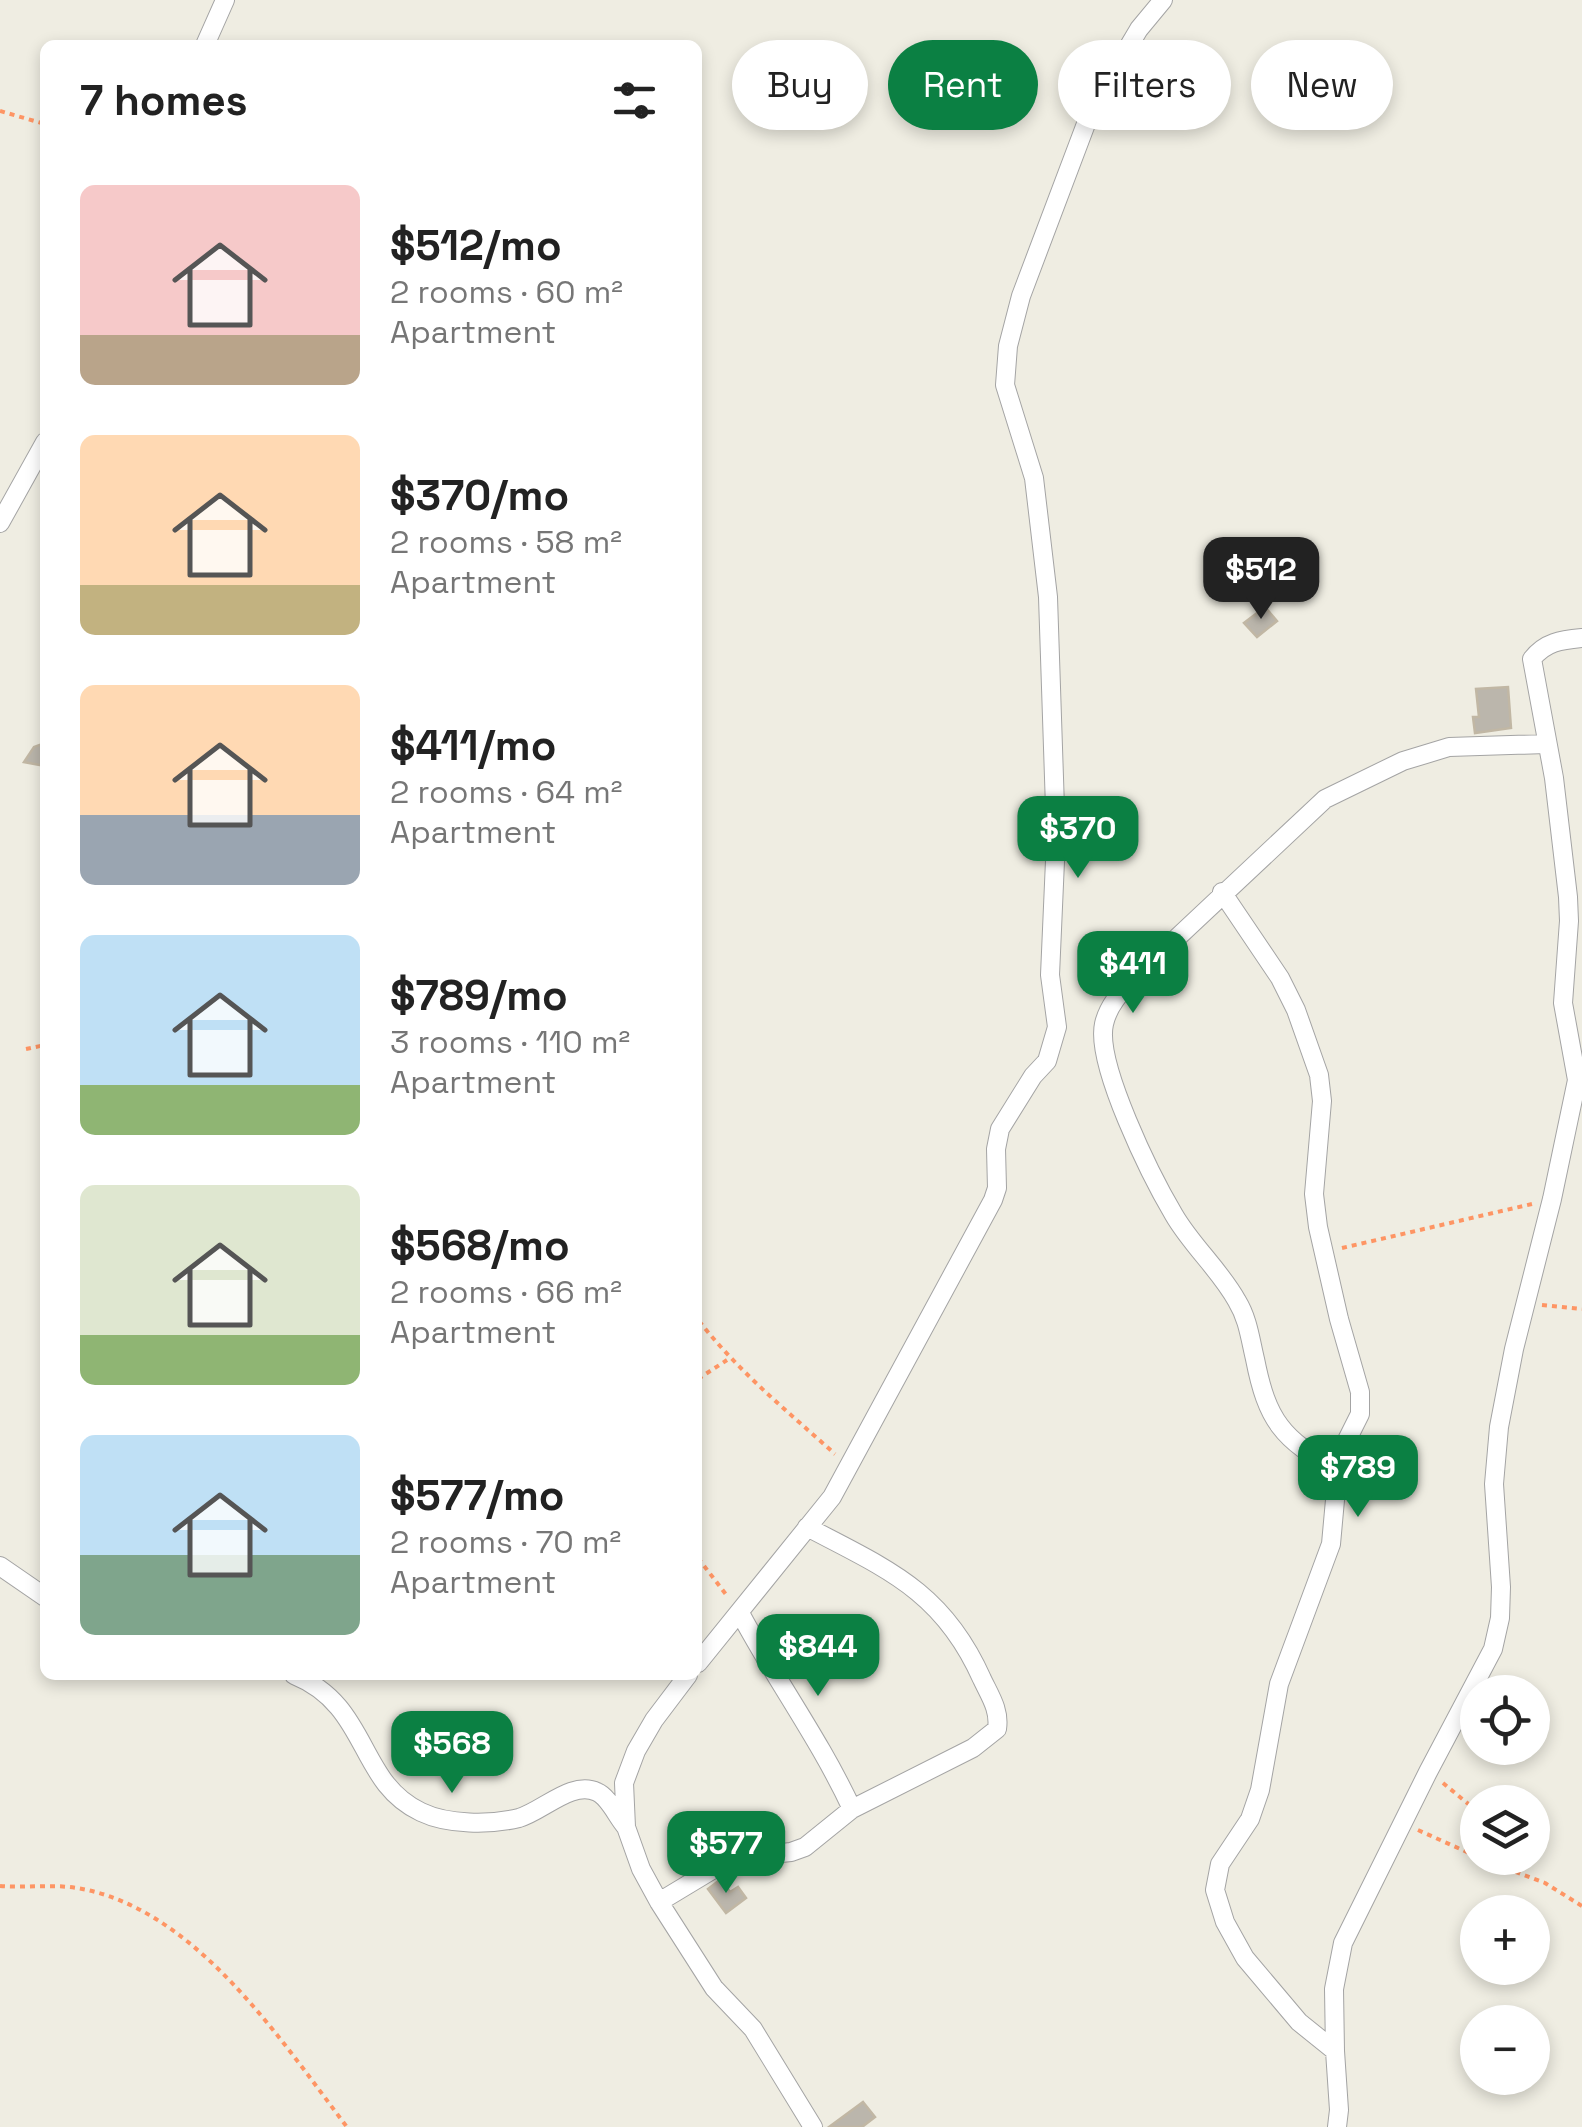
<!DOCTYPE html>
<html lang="en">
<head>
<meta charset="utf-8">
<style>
  :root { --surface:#fff; --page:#f6f6f6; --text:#222; --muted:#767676; --accent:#0b8043 }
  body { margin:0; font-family:"Space Grotesk",sans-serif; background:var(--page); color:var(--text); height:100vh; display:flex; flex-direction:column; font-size:38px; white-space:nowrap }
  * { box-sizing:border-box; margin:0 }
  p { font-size:32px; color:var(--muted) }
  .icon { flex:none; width:55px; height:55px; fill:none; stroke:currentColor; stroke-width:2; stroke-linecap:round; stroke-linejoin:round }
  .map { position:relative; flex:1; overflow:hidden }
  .panel { position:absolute; left:40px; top:40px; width:662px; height:1640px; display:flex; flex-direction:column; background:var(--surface); border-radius:15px; box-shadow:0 5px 15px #0003 }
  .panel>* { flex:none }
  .guide { position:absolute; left:732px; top:40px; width:698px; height:90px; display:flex; gap:20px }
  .buttons { position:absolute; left:1460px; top:1675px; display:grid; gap:20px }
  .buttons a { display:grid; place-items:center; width:90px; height:90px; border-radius:50%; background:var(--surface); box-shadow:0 5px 15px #0003; font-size:50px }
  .price { position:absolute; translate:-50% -85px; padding:0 22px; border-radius:20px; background:var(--accent); color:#fff; font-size:32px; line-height:65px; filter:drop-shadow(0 2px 5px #0008) }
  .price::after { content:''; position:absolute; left:50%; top:60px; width:30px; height:22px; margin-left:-15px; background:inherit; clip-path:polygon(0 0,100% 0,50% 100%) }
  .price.on { background:#222; color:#fff }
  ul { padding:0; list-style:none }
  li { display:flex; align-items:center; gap:30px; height:250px; padding:0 40px }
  li span { display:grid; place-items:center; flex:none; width:280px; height:200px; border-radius:15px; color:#555 }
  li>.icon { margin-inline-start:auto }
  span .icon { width:120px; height:120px; fill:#fffc; stroke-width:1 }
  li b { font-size:42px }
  h2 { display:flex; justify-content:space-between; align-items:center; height:120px; padding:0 40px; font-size:42px }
  .chip { padding:0 35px; border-radius:45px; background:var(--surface); box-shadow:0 5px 15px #0003; font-size:35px; line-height:90px }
  .chip.on { background:var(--accent); color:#fff }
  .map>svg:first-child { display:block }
</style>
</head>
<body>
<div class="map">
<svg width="1582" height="2127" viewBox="0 0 1582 2127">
  <rect width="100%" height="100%" fill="#efede2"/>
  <path fill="#bbb6ac" stroke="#c1b7a4" stroke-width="2.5" d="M1265 607 1277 621 1257 637 1244 623Z
    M1508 687 1511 728 1475 733 1473 717H1479L1476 689Z
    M45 743V766L24 762 34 747Z
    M721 1879 730 1892 738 1887 746 1898 726 1913 708 1889Z
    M863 2102 875 2117 862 2127H829Z"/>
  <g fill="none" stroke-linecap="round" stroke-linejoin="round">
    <g stroke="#a4a4a4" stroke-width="20">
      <path id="street" d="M205 45 225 0
        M0 523 45 442
        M1222 892 1280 978 1296 1010 1319 1075 1322 1101 1314 1194 1318 1227 1339 1319 1360 1392V1414L1339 1456 1331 1544 1279 1684 1260 1790 1250 1819 1220 1864 1215 1890 1225 1922 1245 1958 1299 2022 1335 2051 1339 2110 1337 2127
        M1337 1469C1282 1440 1267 1420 1255 1359 1250 1338 1248 1319 1237 1301 1220 1270 1192 1246 1174 1215 1152 1178 1095 1064 1104 1024 1108 1006 1120 993 1132 980L1325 799 1403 761 1449 747 1546 744
        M0 1566 45 1597
        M740 1613C775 1679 820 1740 852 1809
        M698 1663 832 1497 993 1200 997 1188 996 1149 1000 1129 1033 1076 1047 1061 1057 1027 1050 975 1056 838 1048 597 1034 478 1005 385 1008 346 1021 296 1092 108 1139 29 1163 0
        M294 1675C370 1706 357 1782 421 1812 448 1825 490 1825 519 1818 543 1811 572 1780 597 1792 609 1797 617 1817 626 1827
        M688 1675 654 1720 636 1751 624 1783 626 1827 641 1869 659 1902 714 1988 753 2029 813 2127
        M659 1902 717 1867 743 1857 791 1852 805 1847 852 1809 973 1748 997 1729C1000 1710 990 1696 982 1679 943 1591 887 1569 807 1527
        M1335 2051 1334 1989 1343 1943 1428 1772 1493 1649 1500 1618 1501 1587 1494 1484 1499 1427 1514 1349 1552 1199 1577 1080 1563 1003 1569 921 1568 897 1554 778 1532 659C1545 642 1561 640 1582 638"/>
    </g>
    <path stroke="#fe9564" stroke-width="4" stroke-dasharray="5 5" stroke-linecap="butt" d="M0 111 45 124
      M44 784 45 785
      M26 1049 45 1045
      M1342 1248 1532 1204
      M1542 1305 1582 1309
      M699 1321C739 1372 787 1411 835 1454
      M698 1379 727 1360
      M698 1558 728 1597
      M1443 1783 1478 1812
      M1418 1830 1478 1857
      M1478 1858 1545 1883 1582 1906
      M1507 1858 1509 1871
      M0 1886C25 1888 52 1884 77 1888 194 1907 280 2039 347 2127"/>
    <use href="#street" stroke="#fff" stroke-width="18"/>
  </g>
</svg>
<div class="buttons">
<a><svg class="icon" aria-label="locate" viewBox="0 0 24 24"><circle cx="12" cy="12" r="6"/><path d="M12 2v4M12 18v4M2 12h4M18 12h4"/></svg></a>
<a><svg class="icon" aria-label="layers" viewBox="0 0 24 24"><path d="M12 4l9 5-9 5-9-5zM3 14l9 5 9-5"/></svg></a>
<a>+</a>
<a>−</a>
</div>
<b class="price on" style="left:1261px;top:622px">$512</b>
<b class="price" style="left:1078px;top:881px">$370</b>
<b class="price" style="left:1133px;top:1016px">$411</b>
<b class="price" style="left:1358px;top:1520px">$789</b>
<b class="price" style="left:818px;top:1699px">$844</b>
<b class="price" style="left:452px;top:1796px">$568</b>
<b class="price" style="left:726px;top:1896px">$577</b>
<div class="guide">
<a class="chip">Buy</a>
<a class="chip on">Rent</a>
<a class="chip">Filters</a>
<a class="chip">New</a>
</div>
<section class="panel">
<h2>7 homes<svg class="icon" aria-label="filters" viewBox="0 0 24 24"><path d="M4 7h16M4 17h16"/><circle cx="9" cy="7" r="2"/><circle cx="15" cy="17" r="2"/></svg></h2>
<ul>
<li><span style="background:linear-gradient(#f6c9c9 75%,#b9a48a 0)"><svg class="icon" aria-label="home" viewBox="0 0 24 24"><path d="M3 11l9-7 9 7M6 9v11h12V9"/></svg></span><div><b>$512/mo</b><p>2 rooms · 60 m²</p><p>Apartment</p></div></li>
<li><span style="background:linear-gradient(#ffd9b3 75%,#c2b280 0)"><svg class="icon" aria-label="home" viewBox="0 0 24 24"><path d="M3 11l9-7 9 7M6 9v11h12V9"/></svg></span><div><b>$370/mo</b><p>2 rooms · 58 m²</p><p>Apartment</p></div></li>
<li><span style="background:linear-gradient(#ffd9b3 65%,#9aa5b1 0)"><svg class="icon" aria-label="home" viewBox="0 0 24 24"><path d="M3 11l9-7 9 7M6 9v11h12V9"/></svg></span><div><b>$411/mo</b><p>2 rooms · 64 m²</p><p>Apartment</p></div></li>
<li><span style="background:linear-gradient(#bfe0f5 75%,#8fb573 0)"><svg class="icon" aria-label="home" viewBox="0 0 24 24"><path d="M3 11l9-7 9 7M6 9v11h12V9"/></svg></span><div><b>$789/mo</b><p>3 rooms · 110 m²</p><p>Apartment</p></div></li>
<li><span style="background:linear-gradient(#dfe7d0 75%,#8fb573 0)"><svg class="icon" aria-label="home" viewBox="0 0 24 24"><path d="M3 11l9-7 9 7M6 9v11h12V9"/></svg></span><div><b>$568/mo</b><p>2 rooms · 66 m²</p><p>Apartment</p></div></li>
<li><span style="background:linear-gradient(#bfe0f5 60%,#7fa58c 0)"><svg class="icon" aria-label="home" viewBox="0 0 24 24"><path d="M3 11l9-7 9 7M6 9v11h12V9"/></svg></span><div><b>$577/mo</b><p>2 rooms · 70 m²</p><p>Apartment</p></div></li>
</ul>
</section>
</div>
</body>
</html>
